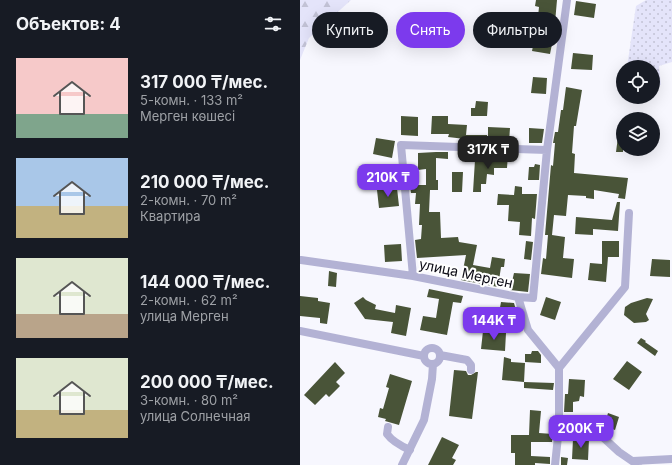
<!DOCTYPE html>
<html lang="ru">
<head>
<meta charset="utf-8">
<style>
  :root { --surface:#171b24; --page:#242831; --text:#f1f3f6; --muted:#9ea1a6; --accent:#7c3aed }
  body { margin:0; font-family:Inter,sans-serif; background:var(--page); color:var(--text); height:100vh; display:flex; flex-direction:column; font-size:15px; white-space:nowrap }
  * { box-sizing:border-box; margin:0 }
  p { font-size:13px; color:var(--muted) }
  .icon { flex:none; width:22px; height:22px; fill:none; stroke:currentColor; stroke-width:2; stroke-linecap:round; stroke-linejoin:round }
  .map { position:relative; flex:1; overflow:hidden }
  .side { display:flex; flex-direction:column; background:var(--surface); width:300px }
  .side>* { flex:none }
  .guide { position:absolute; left:12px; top:12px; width:300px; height:36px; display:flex; gap:8px }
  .fabs { position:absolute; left:316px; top:60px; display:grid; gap:8px }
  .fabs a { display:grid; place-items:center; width:44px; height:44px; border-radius:50%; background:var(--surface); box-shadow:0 4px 16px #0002; font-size:20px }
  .price { position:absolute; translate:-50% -34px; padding:0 9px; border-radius:8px; background:var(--accent); color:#fff; font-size:13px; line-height:26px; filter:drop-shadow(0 1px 2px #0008) }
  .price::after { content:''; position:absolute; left:50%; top:24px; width:12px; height:9px; margin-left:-6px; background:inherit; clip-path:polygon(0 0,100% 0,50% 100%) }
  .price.active { background:#222; color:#fff }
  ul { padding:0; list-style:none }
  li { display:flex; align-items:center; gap:12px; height:100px; padding:0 16px }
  li span { display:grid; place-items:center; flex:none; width:112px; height:80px; border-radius:0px; color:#555 }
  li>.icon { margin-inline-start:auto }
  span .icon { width:48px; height:48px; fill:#fffc; stroke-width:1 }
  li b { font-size:17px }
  h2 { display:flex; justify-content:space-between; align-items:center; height:48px; padding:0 16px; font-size:17px }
  .pill { padding:0 14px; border-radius:18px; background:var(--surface); box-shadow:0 4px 16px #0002; font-size:14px; line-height:36px }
  .pill.active { background:var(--accent); color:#fff }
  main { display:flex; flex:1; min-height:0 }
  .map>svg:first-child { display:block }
</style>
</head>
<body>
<main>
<section class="side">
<h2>Объектов: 4<svg class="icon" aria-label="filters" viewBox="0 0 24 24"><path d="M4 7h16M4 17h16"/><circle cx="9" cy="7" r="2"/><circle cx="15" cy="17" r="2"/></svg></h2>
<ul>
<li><span style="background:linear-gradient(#f6c9c9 70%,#7fa58c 0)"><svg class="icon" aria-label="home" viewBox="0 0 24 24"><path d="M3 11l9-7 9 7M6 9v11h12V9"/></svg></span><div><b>317 000 ₸/мес.</b><p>5-комн. · 133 m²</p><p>Мерген көшесі</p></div></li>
<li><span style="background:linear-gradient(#a9c7e8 60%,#c2b280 0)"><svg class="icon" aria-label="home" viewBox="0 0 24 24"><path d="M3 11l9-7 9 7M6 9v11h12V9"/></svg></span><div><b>210 000 ₸/мес.</b><p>2-комн. · 70 m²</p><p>Квартира</p></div></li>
<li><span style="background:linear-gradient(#dfe7d0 70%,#b9a48a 0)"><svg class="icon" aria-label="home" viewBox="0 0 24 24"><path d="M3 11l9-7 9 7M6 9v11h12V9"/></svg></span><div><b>144 000 ₸/мес.</b><p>2-комн. · 62 m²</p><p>улица Мерген</p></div></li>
<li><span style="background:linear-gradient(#dfe7d0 65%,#c2b280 0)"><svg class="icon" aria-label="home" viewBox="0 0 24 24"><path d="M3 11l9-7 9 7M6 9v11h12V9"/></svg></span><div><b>200 000 ₸/мес.</b><p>3-комн. · 80 m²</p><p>улица Солнечная</p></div></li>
</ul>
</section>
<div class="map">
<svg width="372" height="465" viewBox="0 0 372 465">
  <defs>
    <pattern id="grass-dots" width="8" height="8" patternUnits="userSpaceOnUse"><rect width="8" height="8" fill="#e4e4fa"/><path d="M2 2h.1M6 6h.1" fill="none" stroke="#c2c2d5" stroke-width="1.8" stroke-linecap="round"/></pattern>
    <pattern id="forest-firs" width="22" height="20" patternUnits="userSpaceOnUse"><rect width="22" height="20" fill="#e4e4fa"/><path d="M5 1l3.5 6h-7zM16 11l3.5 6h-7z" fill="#c2c2d5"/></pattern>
  </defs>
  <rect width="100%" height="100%" fill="#f7f7fe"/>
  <path fill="url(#grass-dots)" d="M346 0H372V62L359 66 361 85H353V67H327L336 6Z"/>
  <path fill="url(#forest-firs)" d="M0 0H51L9 38 0 60Z"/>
  <path fill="#495438" d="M236 0H257L254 34 250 54 232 51 235 36H236L239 7 235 6Z
    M276 1 296 4 294 18 274 15Z
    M273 53 293 55 292 70 271 69Z
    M233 77 247 78 246 94 231 93Z
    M266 87 282 90 276 126H274L272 153 275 154 274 173 328 178 325 199 318 198 319 194 294 190V199L286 198V196L268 195 266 216 254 215 252 235 265 237 263 258 274 259 272 278 241 274 243 258 246 259 248 235H245L251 165 253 166 255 143H253L255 132H258L261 110H263Z
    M176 101 188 102 187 116H171V108H175Z
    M101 116 118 117V136L101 135Z
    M132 116H148V124L167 125 166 135H187V142H174V140L148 137 149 134H131Z
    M188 127 210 128 209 142 208 143H200V141H188Z
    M229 128 244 129 242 143H229Z
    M319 129H323V152H316Z
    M76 138 95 141 92 158 73 154Z
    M136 152H148V159L136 158V180H138V190H130L129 212H140L141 238 158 237 159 242 177 245 173 265 190 268 192 257 205 259 204 267H201L198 287 161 280 166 255 117 258 115 240 121 239 122 225H119L120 204H115L116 193H111L110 185H126V169L118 170V153Z
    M200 154H208L207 168H194V175L187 174 186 184H181V192H173L175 160 188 161V158H190V156H200Z
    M235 164 240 165 239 180H228L229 167H234Z
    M152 172H163L162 192H152Z
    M215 186 222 187V194H237L235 219 232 218 231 236 219 235 220 222 208 221 209 205H197L198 194 214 195Z
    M97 188 99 206 79 208 77 190Z
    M317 202H320L318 231 293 229V235L275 234 276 217 312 220Z
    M226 241 233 242 231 260 224 259Z
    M302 241H319V257H308L306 282 288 280 290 263 302 264Z
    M101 244 102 261 85 262 84 245Z
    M352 259 370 260V277L350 276Z
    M29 271 37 273 36 287 28 286Z
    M214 273 230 274 228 292 210 290Z
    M129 289 163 296 161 303 153 302 147 335 120 330 123 316 136 318 139 299 127 297Z
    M0 296 18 298V301L30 303 27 324 20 323V318L0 316Z
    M63 297 66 300 76 305 75 309 95 313 96 305 111 308 106 336 91 333 93 322 65 319 54 303Z
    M246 297 261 302 255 320 240 315Z
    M347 298 353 299 346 314 349 320 346 322 334 323 324 315 325 307 331 303Z
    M201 302 214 303 219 321H214L213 313H199Z
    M183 331 206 333 205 351 181 349Z
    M341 338 346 341 345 342 358 351 355 356 337 343Z
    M232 351H238L241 355V363L225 362V354H231Z
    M204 357 211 359V362L225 363 224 382 202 380Z
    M327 361 342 372 329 390 313 379Z
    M35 362 45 373 36 382 40 386 29 397 26 394 15 405 4 395Z
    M154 370 166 371 168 375H171L176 372H178L172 419 149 416Z
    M90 374 112 381 99 425 85 421 86 419 78 417 80 408 83 409 89 388 86 387Z
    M269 379 285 380 284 397 280 396 279 401 273 402V412H264L265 394H268Z
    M224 382 254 383 253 390 224 388Z
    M230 410 241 411 239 433 253 434 252 442H231V456L250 457V464L235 463V465H215V453H211V435H229Z
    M308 413 319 417 315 430 304 426Z
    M142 437 159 445 152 458 156 460 153 465H128Z
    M273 439H289L288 460 272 459Z
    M261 457 268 458 267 465H261Z"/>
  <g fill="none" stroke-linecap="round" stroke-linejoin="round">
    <path stroke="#b3b2d4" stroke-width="8" d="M1 260 113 276 218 297 233 298 247 150 267 0
      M113 276 101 145 247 150
      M218 297 228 330 259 368V427L255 465
      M0 331 124 356
      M124 356a8 8 0 1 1 16 0a8 8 0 1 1-16 0Z
      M140 355 167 360 171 365V370
      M259 368 325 287 329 213
      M88 427 87 434C92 441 101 446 110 450
      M259 427 277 424 293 428 319 452 338 465
      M333 461 372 459
      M102 465 124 420 132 379 133 364"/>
  </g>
  <g text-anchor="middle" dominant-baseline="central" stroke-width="4" stroke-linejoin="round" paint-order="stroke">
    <g font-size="14" fill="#0b0a15" stroke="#fff">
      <text transform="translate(166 273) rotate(12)">улица Мерген</text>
    </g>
  </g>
</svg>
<div class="fabs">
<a><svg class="icon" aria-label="locate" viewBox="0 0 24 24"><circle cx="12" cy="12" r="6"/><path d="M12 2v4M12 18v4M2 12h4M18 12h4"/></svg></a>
<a><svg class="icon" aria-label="layers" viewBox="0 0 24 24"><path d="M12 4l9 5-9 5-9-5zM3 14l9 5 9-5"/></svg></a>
</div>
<b class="price active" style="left:188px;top:170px">317K ₸</b>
<b class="price" style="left:88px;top:198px">210K ₸</b>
<b class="price" style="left:194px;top:341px">144K ₸</b>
<b class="price" style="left:281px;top:449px">200K ₸</b>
<div class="guide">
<a class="pill">Купить</a>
<a class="pill active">Снять</a>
<a class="pill">Фильтры</a>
</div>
</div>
</main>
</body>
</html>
